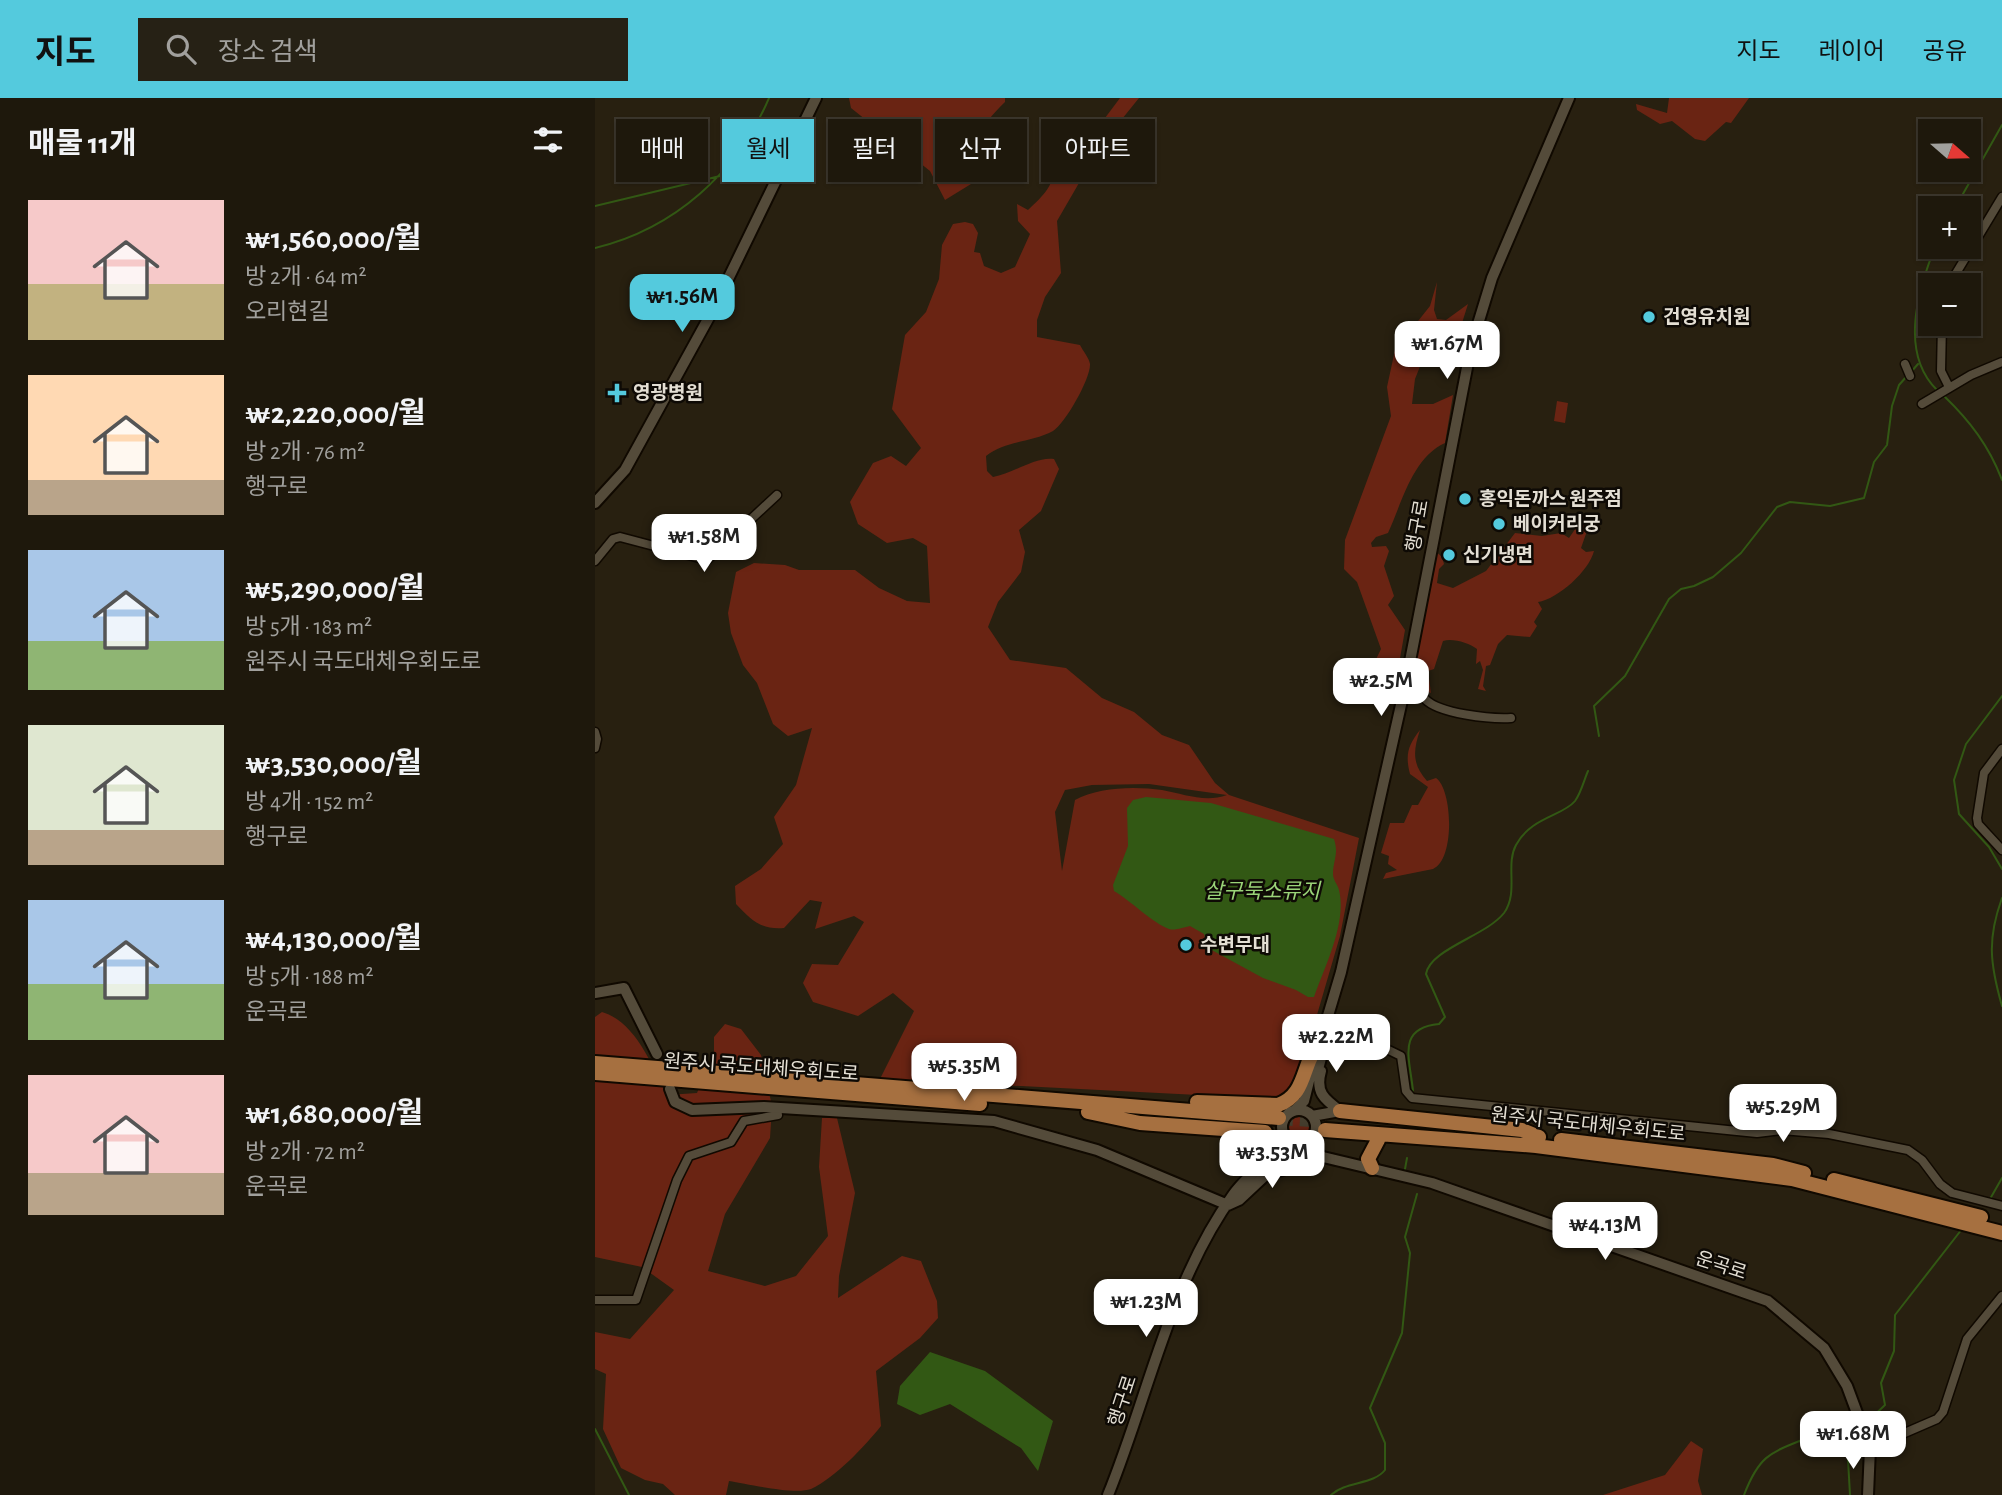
<!DOCTYPE html>
<html lang="ko">
<head>
<meta charset="utf-8">
<style>
  :root { --surface:#1e180c; --page:#262115; --text:#f1f3f6; --muted:#a1a09d; --line:#3c372d; --accent:#54cadd }
  body { margin:0; font-family:"Alegreya Sans","Noto Sans KR",sans-serif; background:var(--page); color:var(--text); height:100vh; display:flex; flex-direction:column; font-size:26px; white-space:nowrap }
  * { box-sizing:border-box; margin:0 }
  p { font-size:23px; color:var(--muted) }
  .icon { flex:none; width:38px; height:38px; fill:none; stroke:currentColor; stroke-width:2; stroke-linecap:round; stroke-linejoin:round }
  .map { position:relative; flex:1; overflow:hidden }
  .panel { display:flex; flex-direction:column; background:var(--surface); width:595px }
  .panel>* { flex:none }
  .top-card { position:absolute; left:21px; top:21px; width:665px; height:63px; display:flex; gap:14px }
  .needle { width:46px; rotate:110deg }
  .fabs { position:absolute; left:1323px; top:21px; display:grid; gap:14px }
  .fabs a { display:grid; place-items:center; width:63px; height:63px; border-radius:0px; background:var(--surface); box-shadow:0 2px 5px #0004,0 0 0 2px var(--line); font-size:35px }
  .price { position:absolute; translate:-50% -60px; padding:0 16px; border-radius:14px; background:#fff; color:#222; font-size:23px; line-height:46px; filter:drop-shadow(0 2px 4px #0008) }
  .price::after { content:''; position:absolute; left:50%; top:42px; width:21px; height:16px; margin-left:-10px; background:inherit; clip-path:polygon(0 0,100% 0,50% 100%) }
  .price.on { background:var(--accent); color:#111 }
  ul { padding:0; list-style:none }
  li { display:flex; align-items:center; gap:21px; height:175px; padding:0 28px }
  li span { display:grid; place-items:center; flex:none; width:196px; height:140px; border-radius:0px; color:#555 }
  li>.icon { margin-inline-start:auto }
  span .icon { width:84px; height:84px; fill:#fffc; stroke-width:1 }
  li b { font-size:30px }
  h2 { display:flex; justify-content:space-between; align-items:center; height:84px; padding:0 28px; font-size:30px }
  .pill { padding:0 24px; border-radius:0px; background:var(--surface); box-shadow:0 2px 5px #0004,0 0 0 2px var(--line); font-size:24px; line-height:63px }
  .pill.on { background:var(--accent); color:#111 }
  header { display:flex; align-items:center; gap:42px; box-sizing:border-box; height:98px; padding:0 35px; background:var(--accent); color:#111 }
  header strong { font-size:33px }
  nav { display:flex; gap:38px; margin-inline-start:auto; font-size:24px }
  .search { width:490px; height:63px; background:var(--page); display:flex; align-items:center; gap:18px; box-sizing:border-box; padding:0 24px; border-radius:0px; color:var(--muted); font-size:26px }
  main { display:flex; flex:1; min-height:0 }
  .map>svg:first-child { display:block }
</style>
</head>
<body>
<header>
<strong>지도</strong>
<div class="search"><svg class="icon" aria-label="search" viewBox="0 0 24 24"><circle cx="10" cy="10" r="6"/><path d="M15 15l6 6"/></svg>장소 검색</div>
<nav><a>지도</a><a>레이어</a><a>공유</a></nav>
</header>
<main>
<section class="panel">
<h2>매물 11개<svg class="icon" aria-label="filters" viewBox="0 0 24 24"><path d="M4 7h16M4 17h16"/><circle cx="9" cy="7" r="2"/><circle cx="15" cy="17" r="2"/></svg></h2>
<ul>
<li><span style="background:linear-gradient(#f6c9c9 60%,#c2b280 0)"><svg class="icon" aria-label="home" viewBox="0 0 24 24"><path d="M3 11l9-7 9 7M6 9v11h12V9"/></svg></span><div><b>₩1,560,000/월</b><p>방 2개 · 64 m²</p><p>오리현길</p></div></li>
<li><span style="background:linear-gradient(#ffd9b3 75%,#b9a48a 0)"><svg class="icon" aria-label="home" viewBox="0 0 24 24"><path d="M3 11l9-7 9 7M6 9v11h12V9"/></svg></span><div><b>₩2,220,000/월</b><p>방 2개 · 76 m²</p><p>행구로</p></div></li>
<li><span style="background:linear-gradient(#a9c7e8 65%,#8fb573 0)"><svg class="icon" aria-label="home" viewBox="0 0 24 24"><path d="M3 11l9-7 9 7M6 9v11h12V9"/></svg></span><div><b>₩5,290,000/월</b><p>방 5개 · 183 m²</p><p>원주시 국도대체우회도로</p></div></li>
<li><span style="background:linear-gradient(#dfe7d0 75%,#b9a48a 0)"><svg class="icon" aria-label="home" viewBox="0 0 24 24"><path d="M3 11l9-7 9 7M6 9v11h12V9"/></svg></span><div><b>₩3,530,000/월</b><p>방 4개 · 152 m²</p><p>행구로</p></div></li>
<li><span style="background:linear-gradient(#a9c7e8 60%,#8fb573 0)"><svg class="icon" aria-label="home" viewBox="0 0 24 24"><path d="M3 11l9-7 9 7M6 9v11h12V9"/></svg></span><div><b>₩4,130,000/월</b><p>방 5개 · 188 m²</p><p>운곡로</p></div></li>
<li><span style="background:linear-gradient(#f6c9c9 70%,#b9a48a 0)"><svg class="icon" aria-label="home" viewBox="0 0 24 24"><path d="M3 11l9-7 9 7M6 9v11h12V9"/></svg></span><div><b>₩1,680,000/월</b><p>방 2개 · 72 m²</p><p>운곡로</p></div></li>
</ul>
</section>
<div class="map">
<svg width="1407" height="1397" viewBox="0 0 1407 1397">
  <rect width="100%" height="100%" fill="#282010"/>
  <path fill="#6a2413" fill-rule="evenodd" d="M254 0H410V4C383 30 375 48 376 86L350 102 335 73 256 10Z
    M525 0H544L506 47 462 123 466 175 450 199 442 222V239L485 247C488 253 494 260 495 266 496 280 470 326 458 333 436 345 411 342 391 358L392 373 398 379C417 376 441 358 459 361L464 371 446 413 424 432 430 454 426 474 403 504 393 529 415 562 471 570 507 600 539 614 567 637 594 647 620 685 634 697 764 740 745 838 717 934 699 987 684 1001 285 981 319 913 298 895 263 918 218 904 208 885 217 866 243 867 269 824 259 818 220 831 227 804 215 802 189 830C166 832 156 822 141 806L140 788 166 771 188 746 179 719 201 687 217 630 193 638 178 626 162 585 148 567 136 535 133 515 141 474 159 465 190 467 204 472H260L284 490 312 503 335 505 332 448 318 440 292 445 263 426 255 404 278 365 296 358 311 368 326 350 297 311 310 237 331 214 344 181 347 147 358 126 370 124 378 126 383 135 379 154 385 155 389 168 406 175 420 169 435 136 423 123 422 106 433 112C449 97 460 87 460 64L477 45 501 32ZM554 686 632 697C610 705 589 696 567 692 540 688 503 689 480 702L467 773 460 714 470 692 497 687Z
    M1074 0H1154L1136 25 1131 24 1110 43 1100 41 1077 23 1065 26 1042 12 1041 6 1072 15Z
    M842 184 839 212 842 221 851 222 873 206 862 241 832 226 828 261 820 281 817 306H838L858 297 850 345C817 360 807 405 793 435L781 439 776 445 777 449 791 448 794 453 789 468 799 498 793 507 810 532 804 566 776 585 769 586 786 551 762 484 749 471 750 442 796 318 792 289 800 252 835 208Z
    M962 303 973 305 970 325 959 323Z
    M989 418 994 420 988 426 992 433 986 450 991 454 999 453C994 473 963 501 943 504L947 511 939 524 942 528 935 539 912 537 903 546 895 567 891 568 888 588 891 593 883 591 888 572 885 563 881 566 882 551C874 545 858 540 848 543L839 571 833 573 836 595 829 592 816 565 838 451 847 459 849 466 844 471 842 485 858 490 891 473 920 435 947 438 966 435 974 440Z
    M825 632C818 653 817 666 832 683L841 680C858 692 860 762 838 771L788 781 791 775 802 772 793 766 794 758 786 755 795 725H809L817 707H823L833 689 815 676C810 657 813 647 825 632Z
    M7 914C41 924 57 968 72 997L102 995 119 954V939L130 926 146 931 166 957 177 1008 175 1040 130 1116 113 1173 170 1188 201 1178 233 1138 224 1069 227 1020H242L260 1095 244 1178 243 1200 307 1158 326 1163 342 1203 343 1220 325 1240 281 1273 286 1328C270 1348 240 1380 216 1391 199 1397 153 1386 134 1383L131 1397H80L68 1386 50 1382 26 1370 8 1331 11 1276 0 1271V1234L35 1241 79 1192 47 1169 0 1159V919Z
    M694 1030a11 11 0 1 1 22 0a11 11 0 1 1-22 0Z
    M1096 1343 1108 1351 1103 1383 1107 1397H1008L1070 1377Z"/>
  <path fill="#325814" d="M551 699 616 705 739 741C744 756 738 763 738 776 738 782 743 787 744 792 752 825 730 868 719 899H713L701 892 668 880 613 850 609 836 595 828C589 829 580 833 574 831 559 826 536 803 519 793L518 787 533 748 532 710 538 702Z
    M335 1254 390 1273 458 1323 443 1373 426 1350 355 1306 325 1317 302 1306 305 1288Z"/>
  <g fill="none" stroke-linecap="round" stroke-linejoin="round">
    <path stroke="#325814" stroke-width="2" d="M0 108 125 78
      M1360 110 1407 27
      M1340 149C1323 192 1304 255 1342 292
      M0 150C79 131 142 75 174 0
      M1316 274 1323 266
      M1349 298C1375 323 1394 348 1407 382
      M1407 598 1371 646 1359 682 1364 716 1394 749 1407 771
      M1004 638 999 608 1030 578 1074 501 1086 491 1099 488 1118 479 1146 455 1182 409 1195 404 1235 408 1269 400 1279 364 1292 347 1297 308 1304 287 1312 278
      M1407 800C1392 841 1395 866 1407 908
      M818 993C815 961 801 930 844 926L850 919 831 876C835 851 891 838 909 815 924 794 910 767 921 747 936 719 968 718 980 703 986 695 989 682 993 673
      M810 1071 812 1060
      M1395 1101 1407 1080
      M1271 1325 1290 1307 1286 1285 1299 1253 1300 1217 1367 1131
      M0 1331 34 1397
      M1252 1344 1255 1397
      M736 1397C751 1383 778 1387 790 1372V1345L775 1310 807 1235 815 1155 810 1139 822 1096
      M1149 1397C1164 1358 1174 1355 1212 1340 1234 1348 1246 1349 1264 1332"/>
    <path stroke="#443d2d" stroke-width="14" stroke-dasharray="14 7" stroke-linecap="butt" d="M684 1020 731 1023"/>
    <g stroke="#100900" stroke-width="11">
      <path id="minor" d="M1354 187 1407 99
        M1347 226 1346 273 1354 289
        M1310 266 1315 278
        M1327 306 1376 277 1407 264
        M0 463 18 441 25 439 112 462 182 397
        M814 565C821 577 822 591 830 601 844 616 896 621 916 620
        M0 634 2 641 0 650
        M1407 651 1389 675 1382 720 1383 726 1407 752
        M736 924 806 958 811 993 817 1000 1162 1035 1187 1032 1234 1036 1313 1052 1327 1062 1345 1086 1357 1095 1407 1108
        M0 1202H41L82 1082 94 1058 136 1044 149 1023 183 1017 182 1010
        M1275 1350 1342 1321 1348 1314 1372 1241 1407 1198"/>
    </g>
    <g stroke="#100900" stroke-width="14">
      <path id="tertiary" d="M0 405 30 372 118 212 221 0
        M0 895 29 890 62 956
        M724 948 746 874 810 589 876 249 897 180 974 0
        M726 973C720 994 729 1001 745 1013
        M721 979 731 941
        M75 991 80 1004 97 1012 169 1009 399 1023 502 1052 633 1107 644 1102 704 1046
        M687 1029a17 17 0 1 1 34 0a17 17 0 1 1-34 0Z
        M700 1012 709 1003 717 971
        M717 1018 745 1013
        M670 1034 679 1045V1056
        M707 1046 728 1059 837 1085 1173 1203 1229 1250 1252 1288 1275 1350 1273 1397
        M674 1076 728 1059
        M513 1397C553 1299 575 1184 638 1097 650 1080 672 1062 688 1049L692 1041"/>
    </g>
    <g stroke="#100900" stroke-width="18">
      <path id="trunk" d="M0 965 684 1020
        M0 975 385 1006
        M602 1004 683 1007C713 996 706 965 725 944
        M745 1013 927 1032 944 1039
        M493 1014 545 1025 670 1034
        M730 1032 941 1048 1197 1081 1407 1135
        M966 1042 1178 1067 1209 1075
        M777 1070 773 1061 783 1042
        M1239 1082 1386 1119"/>
    </g>
    <use href="#minor" stroke="#544b3a" stroke-width="8"/>
    <use href="#tertiary" stroke="#544b3a" stroke-width="10"/>
    <use href="#trunk" stroke="#a67040" stroke-width="14"/>
  </g>
  <g fill="#54cadd" stroke="#0e0a05" stroke-width="2.5">
    <circle cx="1054" cy="219" r="7"/>
    <path d="M18.5 284.5h7v7h7v7h-7v7h-7v-7h-7v-7h7z"/>
    <circle cx="870" cy="401" r="7"/>
    <circle cx="904" cy="426" r="7"/>
    <circle cx="854" cy="457" r="7"/>
    <circle cx="591" cy="847" r="7"/>
  </g>
  <g text-anchor="middle" dominant-baseline="central" stroke-width="5" stroke-linejoin="round" paint-order="stroke">
    <g font-size="19" font-weight="bold" fill="#e4dfd4" stroke="#0e0a05" text-anchor="start">
      <text x="1068" y="219">건영유치원</text>
      <text x="38" y="295">영광병원</text>
      <text x="884" y="401">홍익돈까스 원주점</text>
      <text x="918" y="426">베이커리궁</text>
      <text x="868" y="457">신기냉면</text>
      <text x="605" y="847">수변무대</text>
    </g>
    <g font-size="19" fill="#e4dfd4" stroke="#0e0a05">
      <text transform="translate(823 428) rotate(-80)">행구로</text>
      <text transform="translate(166 970) rotate(4)">원주시 국도대체우회도로</text>
      <text transform="translate(993 1027) rotate(6)">원주시 국도대체우회도로</text>
      <text transform="translate(1126 1168) rotate(18)">운곡로</text>
      <text transform="translate(528 1303) rotate(-72)">행구로</text>
    </g>
    <g font-size="21" font-style="italic" fill="#9ad478" stroke="#0e0a05">
      <text x="667" y="793">살구둑소류지</text>
    </g>
  </g>
</svg>
<div class="fabs">
<a><svg class="needle" viewBox="-14 -14 28 28"><path d="M0-13l5 13h-10z" fill="#e53935"/><path d="M0 13l5-13h-10z" fill="#a1a09d"/></svg></a>
<a>+</a>
<a>−</a>
</div>
<b class="price on" style="left:87px;top:236px">₩1.56M</b>
<b class="price" style="left:852px;top:283px">₩1.67M</b>
<b class="price" style="left:109px;top:476px">₩1.58M</b>
<b class="price" style="left:786px;top:620px">₩2.5M</b>
<b class="price" style="left:741px;top:976px">₩2.22M</b>
<b class="price" style="left:369px;top:1005px">₩5.35M</b>
<b class="price" style="left:1188px;top:1046px">₩5.29M</b>
<b class="price" style="left:677px;top:1092px">₩3.53M</b>
<b class="price" style="left:1010px;top:1164px">₩4.13M</b>
<b class="price" style="left:551px;top:1241px">₩1.23M</b>
<b class="price" style="left:1258px;top:1373px">₩1.68M</b>
<div class="top-card">
<a class="pill">매매</a>
<a class="pill on">월세</a>
<a class="pill">필터</a>
<a class="pill">신규</a>
<a class="pill">아파트</a>
</div>
</div>
</main>
</body>
</html>
